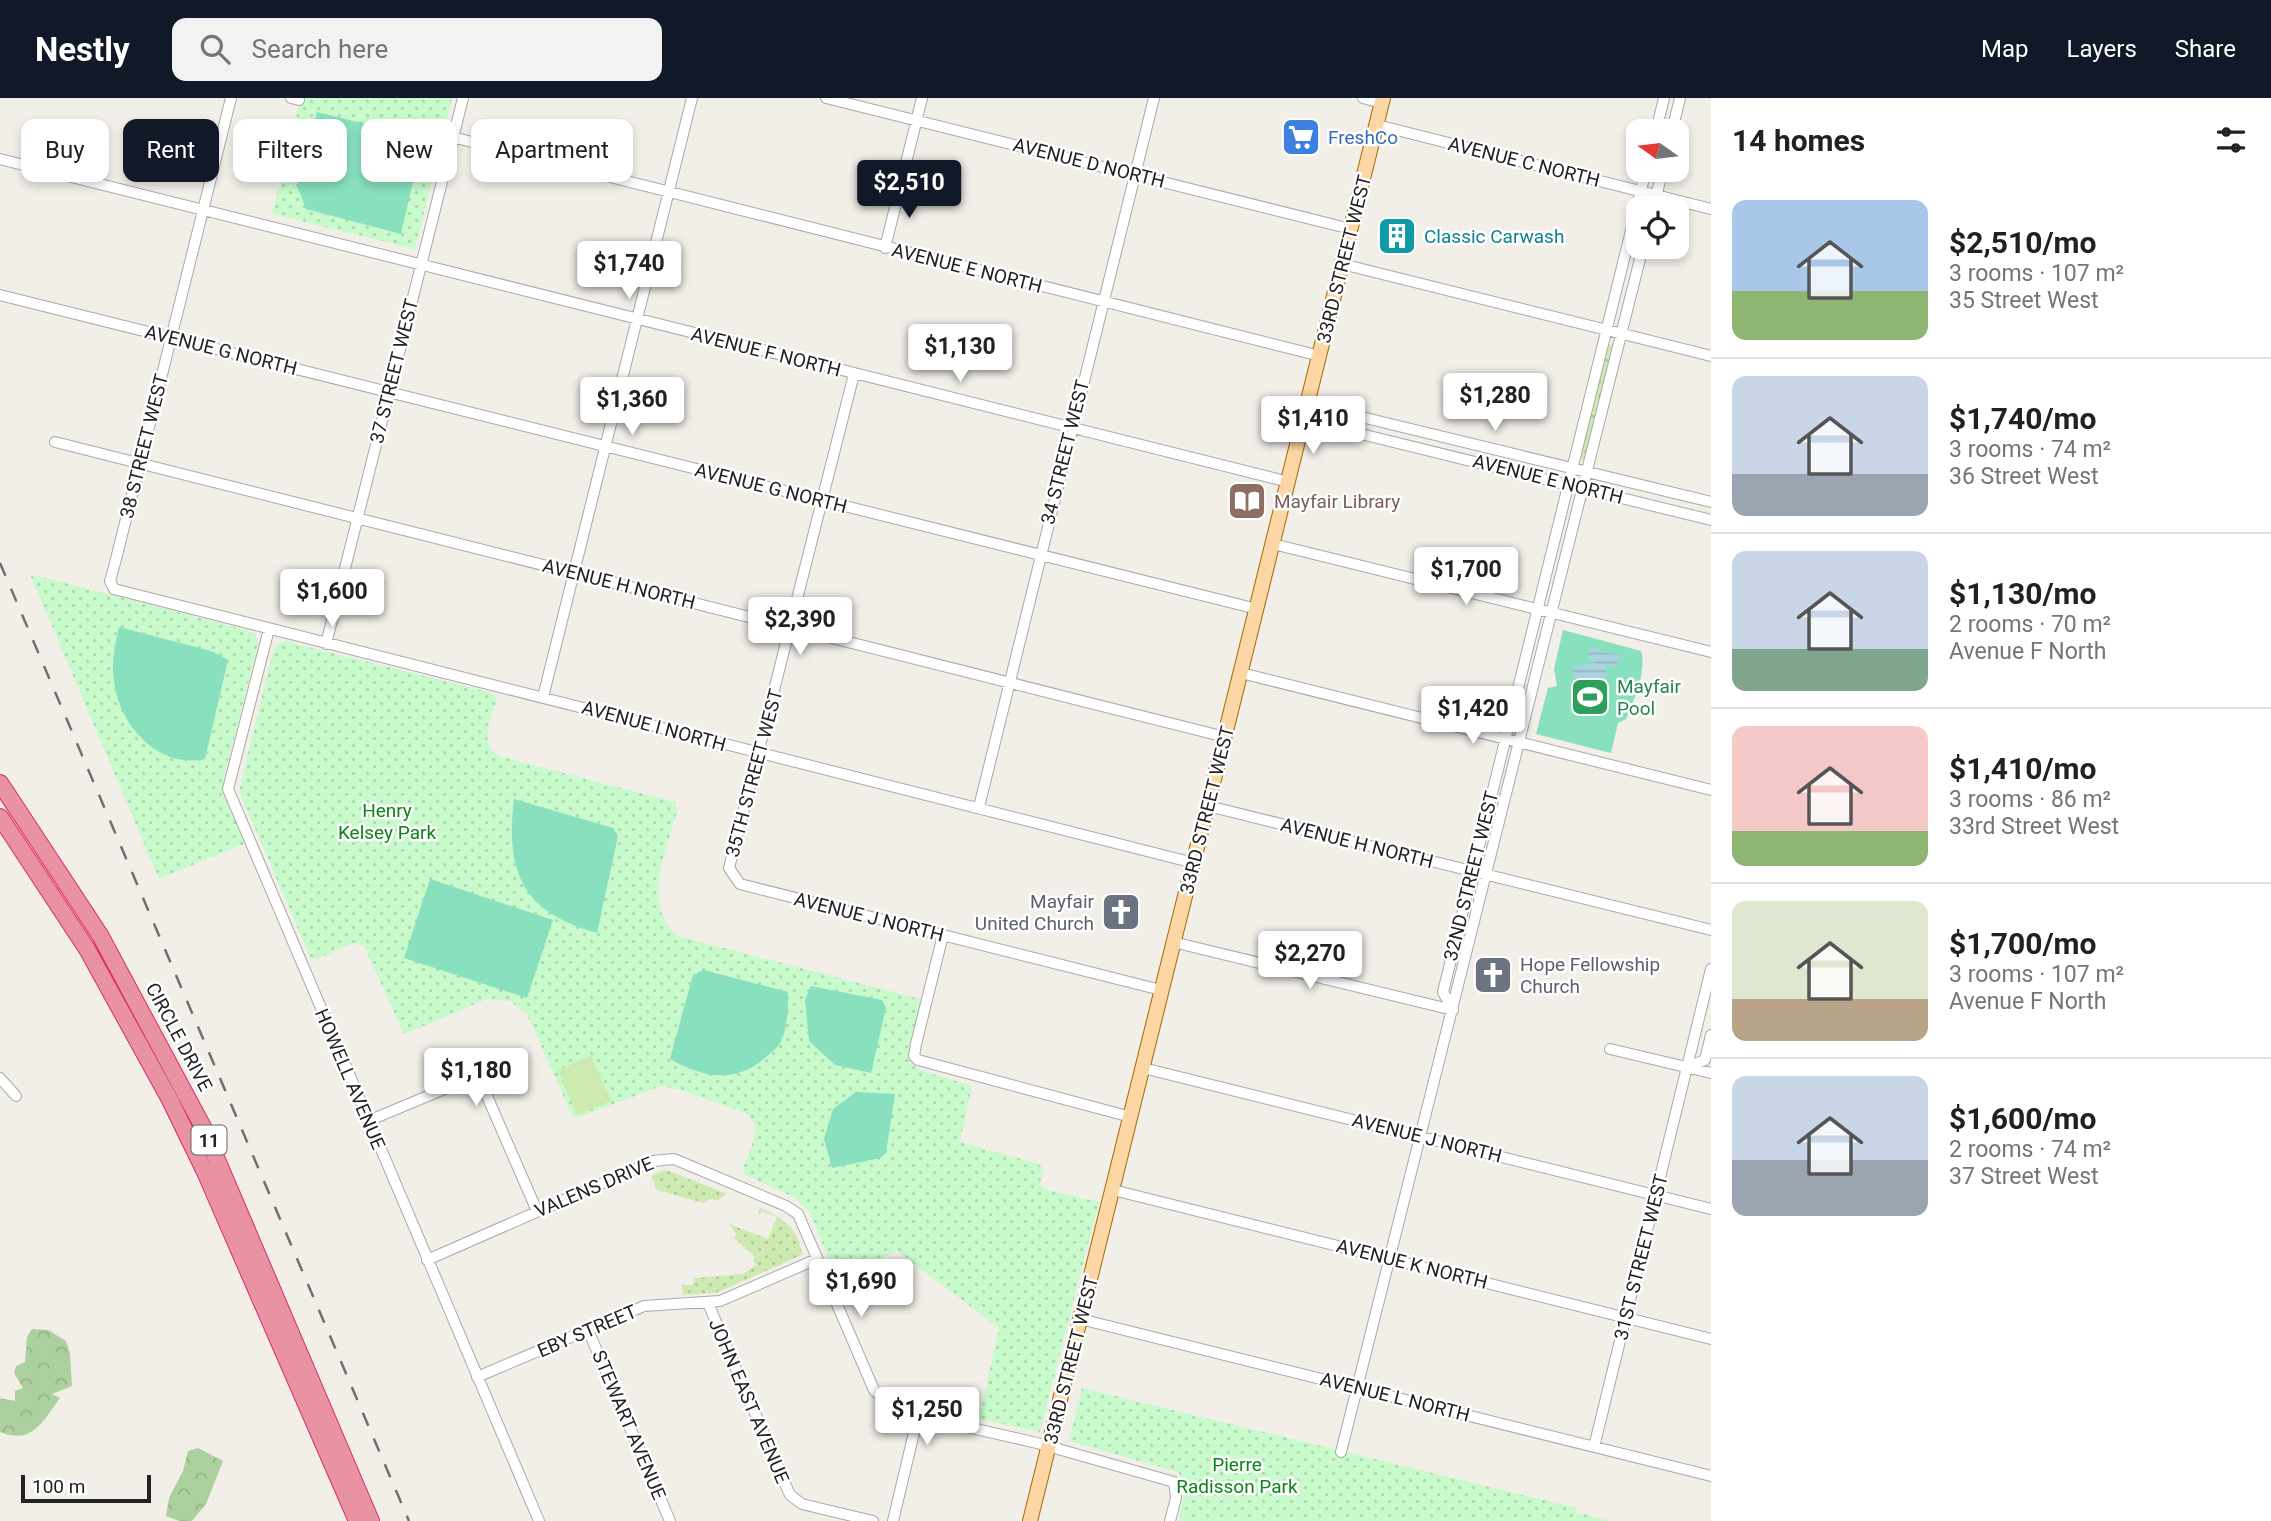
<!DOCTYPE html>
<html lang="en">
<head>
<meta charset="utf-8">
<style>
  :root { --surface:#fff; --page:#f2f2f2; --text:#202124; --muted:#757577; --line:#e0e0e0; --accent:#111827 }
  body { margin:0; font-family:Roboto,sans-serif; background:var(--page); color:var(--text); height:100vh; display:flex; flex-direction:column; font-size:26px; white-space:nowrap }
  * { box-sizing:border-box; margin:0 }
  p { font-size:23px; color:var(--muted) }
  .icon { flex:none; width:38px; height:38px; fill:none; stroke:currentColor; stroke-width:2; stroke-linecap:round; stroke-linejoin:round }
  .map { position:relative; flex:1; overflow:hidden }
  .panel { display:flex; flex-direction:column; background:var(--surface); width:560px }
  .panel>* { flex:none }
  .hud { position:absolute; left:21px; top:21px; width:665px; height:63px; display:flex; gap:14px }
  .needle { width:46px; rotate:284deg }
  .tools { position:absolute; left:1626px; top:21px; display:grid; gap:14px }
  .tools a { display:grid; place-items:center; width:63px; height:63px; border-radius:14px; background:var(--surface); box-shadow:0 4px 10px #0003; font-size:35px }
  .scale { position:absolute; left:21px; bottom:18px; width:130px; box-sizing:border-box; padding-left:7px; border:4px solid #222; border-top:0; font-size:19px; line-height:24px; white-space:nowrap; color:#222; -webkit-text-stroke:5px #fff; paint-order:stroke }
  .price { position:absolute; translate:-50% -60px; padding:0 16px; border-radius:7px; background:#fff; color:#222; font-size:23px; line-height:46px; filter:drop-shadow(0 2px 4px #0008) }
  .price::after { content:''; position:absolute; left:50%; top:42px; width:21px; height:16px; margin-left:-10px; background:inherit; clip-path:polygon(0 0,100% 0,50% 100%) }
  .price.on { background:var(--accent); color:#fff }
  ul { padding:0; list-style:none }
  li { display:flex; align-items:center; gap:21px; height:175px; padding:0 21px }
  li+li { border-top:2px solid var(--line) }
  li span { display:grid; place-items:center; flex:none; width:196px; height:140px; border-radius:14px; color:#555 }
  li>.icon { margin-inline-start:auto }
  span .icon { width:84px; height:84px; fill:#fffc; stroke-width:1 }
  li b { font-size:30px }
  h2 { display:flex; justify-content:space-between; align-items:center; height:84px; padding:0 21px; font-size:30px }
  .pill { padding:0 24px; border-radius:14px; background:var(--surface); box-shadow:0 4px 10px #0003; font-size:24px; line-height:63px }
  .pill.on { background:var(--accent); color:#fff }
  header { display:flex; align-items:center; gap:42px; box-sizing:border-box; height:98px; padding:0 35px; background:var(--accent); color:#fff }
  header strong { font-size:33px }
  nav { display:flex; gap:38px; margin-inline-start:auto; font-size:24px }
  .search { width:490px; height:63px; background:var(--page); display:flex; align-items:center; gap:18px; box-sizing:border-box; padding:0 24px; border-radius:14px; color:var(--muted); font-size:26px }
  main { display:flex; flex:1; min-height:0 }
  .map>svg:first-child { display:block }
</style>
</head>
<body>
<header>
<strong>Nestly</strong>
<div class="search"><svg class="icon" aria-label="search" viewBox="0 0 24 24"><circle cx="10" cy="10" r="6"/><path d="M15 15l6 6"/></svg>Search here</div>
<nav><a>Map</a><a>Layers</a><a>Share</a></nav>
</header>
<main>
<div class="map">
<svg width="1711" height="1423" viewBox="0 0 1711 1423">
  <defs>
    <pattern id="grass-dots" width="8" height="8" patternUnits="userSpaceOnUse" patternTransform="scale(1.75)"><rect width="8" height="8" fill="#cdebb0"/><path d="M2 2h.1M6 6h.1" fill="none" stroke="#b0c997" stroke-width="1.8" stroke-linecap="round"/></pattern>
    <pattern id="forest-crowns" width="20" height="18" patternUnits="userSpaceOnUse" patternTransform="scale(1.75)"><rect width="20" height="18" fill="#add19e"/><path d="M2 6a3 3 0 1 1 6 0M12 15a3 3 0 1 1 6 0" fill="none" stroke="#95b388"/></pattern>
    <pattern id="park-dots" width="8" height="8" patternUnits="userSpaceOnUse" patternTransform="scale(1.75)"><rect width="8" height="8" fill="#c8facc"/><path d="M2 2h.1M6 6h.1" fill="none" stroke="#acd6af" stroke-width="1.8" stroke-linecap="round"/></pattern>
    <pattern id="water-rules" width="6" height="5" patternUnits="userSpaceOnUse" patternTransform="scale(1.75)"><rect width="6" height="5" fill="#aad3df"/><path d="M0 2.5h6" fill="none" stroke="#92b5bf"/></pattern>
  </defs>
  <rect width="100%" height="100%" fill="#f2efe9"/>
  <path fill="url(#grass-dots)" d="M1607 246 1615 248 1586 363 1580 361Z
    M664 1072 672 1074 727 1096 718 1102 710 1101 704 1105 657 1092 651 1078Z
    M760 1110C783 1119 799 1131 802 1157L716 1195 683 1197 682 1187H692L695 1180 743 1176 756 1167 753 1162 755 1159 733 1139 737 1137 729 1126 768 1141 777 1119 762 1113 757 1119Z"/>
  <path fill="url(#forest-crowns)" d="M32 1231 48 1232 66 1243 70 1255 72 1288 52 1296 60 1300C42 1324 33 1347 0 1334V1300L15 1303V1293L23 1290 14 1275 16 1268 25 1264 27 1239Z
    M198 1350 223 1363 206 1406 192 1423H179L166 1418 169 1400 183 1373 188 1353Z"/>
  <path fill="url(#park-dots)" d="M301 0H452L415 151 272 116Z
    M30 476 247 532 256 537 258 546 223 684 225 699 246 745 159 781Z
    M285 543 493 595 497 600C492 620 478 644 498 658L675 704 677 713C667 752 640 807 678 838L920 901 922 906 909 956 911 965 920 972 972 988 960 1044 1039 1066 1043 1072 1040 1085 1044 1091 1099 1104 1040 1334 979 1321 999 1230 897 1153 837 1180 809 1113 795 1100 744 1076 743 1070C749 1053 764 1030 747 1016L684 993 661 988 576 1020 571 1015 527 916 510 903 487 901 404 936 364 848 353 845 317 861H311L239 693 273 553 278 546Z
    M1082 1290 1577 1410 1576 1414 1611 1423H1179L1186 1387 1178 1374 1069 1343Z"/>
  <path fill="#cdebb0" d="M591 958 611 1003 577 1017 558 972Z"/>
  <path fill="#88e0be" d="M317 14 418 39 422 44 401 136 306 111 297 88Z
    M119 529 211 553 228 562 205 661C158 671 119 627 114 583 111 565 115 547 119 529Z
    M1563 532 1641 553C1647 572 1634 603 1626 621L1618 625 1611 655 1536 636 1548 590 1557 588 1554 571Z
    M514 701 613 730 618 738 597 835C523 814 505 775 514 701Z
    M430 781 553 822 527 900 404 860Z
    M703 872 788 894C788 911 788 928 781 943 779 949 771 954 766 959 737 986 703 980 670 961L693 877Z
    M811 888 882 902 886 910 871 975 835 967 809 943 805 902Z
    M856 994 895 996 886 1055 880 1060 832 1070 824 1041 833 1011Z"/>
  <path fill="url(#water-rules)" d="M1592 549 1605 555 1621 556 1615 570 1605 566 1607 579 1575 586 1572 569 1595 565 1587 557Z"/>
  <g fill="none" stroke-linecap="round" stroke-linejoin="round">
    <g stroke="#a9a9a9" stroke-width="12">
      <path id="minor" d="M231 0 115 465 110 483 114 491 1194 765
        M291 0 299 2
        M826 0 1351 131
        M1363 0 1382 5
        M1377 27 1711 111
        M1656 33 1664 0
        M1672 33 1680 0
        M452 39 1320 258
        M0 61 1289 384
        M1653 110 1663 72
        M885 150 922 0
        M1342 166 1711 258
        M0 197 1257 511
        M854 276 729 770 740 786 1161 892
        M1308 306 1711 404
        M1304 322 1711 422
        M55 344 1225 639
        M1273 446 1711 554
        M269 531 228 691 539 1423
        M326 546 463 0
        M1241 575 1711 692
        M543 599 692 0
        M1208 708 1711 832
        M979 709 1154 0
        M943 837 916 946 914 958 918 962 1131 1019
        M1173 844 1453 912
        M1453 912 1443 894 1646 72
        M1610 951 1711 975
        M1687 969 1705 962 1711 937
        M1143 970 1711 1111
        M0 980 16 998
        M368 1023 466 982H480L537 1113
        M1113 1092 1711 1241
        M427 1162 653 1063 674 1061 786 1108 798 1116 874 1292 890 1307 918 1318 1037 1345 1174 1384 1176 1400 1170 1423
        M708 1205 790 1397 802 1406 873 1423
        M1080 1221 1711 1378
        M588 1232 670 1423
        M477 1279 644 1208 720 1203 817 1161
        M1594 1349 1711 871
        M1341 1354 1643 149
        M893 1423 918 1318"/>
    </g>
    <g stroke="#a06b00" stroke-width="16">
      <path id="major" d="M1030 1423 1383 0"/>
    </g>
    <g stroke="#dc2a67" stroke-width="18">
      <path id="highway" d="M0 685 100 837 203 1029 371 1423
        M0 719 87 851 170 1002 205 1074 357 1423"/>
    </g>
    <use href="#minor" stroke="#fff" stroke-width="10"/>
    <use href="#major" stroke="#fcd6a4" stroke-width="14"/>
    <use href="#highway" stroke="#e892a2" stroke-width="16"/>
    <path stroke="#707070" stroke-width="2.5" stroke-dasharray="14 14" stroke-linecap="butt" d="M0 465 409 1423"/>
  </g>
  <defs>
    <g id="supermarket-square" transform="scale(2.0125)"><rect x="-9" y="-9" width="18" height="18" rx="4" fill="#3f7fe0" stroke="#fff"/><path d="M-6-5.5h2.5l.6 2H6L4.5 2H-2.5L-4.4-4H-6ZM-1.5 3.2a1.3 1.3 0 1 0 .1 0ZM3 3.2a1.3 1.3 0 1 0 .1 0Z" fill="#fff"/></g>
    <g id="building-square" transform="scale(2.0125)"><rect x="-9" y="-9" width="18" height="18" rx="4" fill="#0f9aa8" stroke="#fff"/><path d="M-4-6H4V6H1V3H-1V6H-4ZM-2.5-4.3h1.7v1.8h-1.7ZM.8-4.3h1.7v1.8H.8ZM-2.5-1h1.7V.8h-1.7ZM.8-1h1.7V.8H.8Z" fill="#fff"/></g>
    <g id="library-square" transform="scale(2.0125)"><rect x="-9" y="-9" width="18" height="18" rx="4" fill="#8d6e63" stroke="#fff"/><path d="M-6-4Q-3-5.5-.7-3.5V5Q-3 3-6 4ZM6-4Q3-5.5 .7-3.5V5Q3 3 6 4Z" fill="#fff"/></g>
    <g id="stadium-square" transform="scale(2.0125)"><rect x="-9" y="-9" width="18" height="18" rx="4" fill="#2e9e5b" stroke="#fff"/><path d="M0-5a6.5 5 0 1 0 0 10a6.5 5 0 1 0 0-10ZM-3.5-1.8h7v3.6h-7Z" fill="#fff"/></g>
    <g id="church-square" transform="scale(2.0125)"><rect x="-9" y="-9" width="18" height="18" rx="4" fill="#6b7280" stroke="#fff"/><path d="M-1.2-6h2.4v3.5h3.3v2.4h-3.3V6h-2.4V-.1h-3.3v-2.4h3.3Z" fill="#fff"/></g>
  </defs>
  <g fill-rule="evenodd">
    <use href="#supermarket-square" x="1301" y="39"/>
    <use href="#building-square" x="1397" y="138"/>
    <use href="#library-square" x="1247" y="403"/>
    <use href="#stadium-square" x="1590" y="599"/>
    <use href="#church-square" x="1121" y="814"/>
    <use href="#church-square" x="1493" y="877"/>
  </g>
  <g text-anchor="middle" dominant-baseline="central" stroke-width="5" stroke-linejoin="round" paint-order="stroke">
    <rect fill="#fff" stroke="#646464" stroke-width="2" x="191.5" y="1027.5" width="35" height="29" rx="5"/>
    <g font-size="18" font-weight="bold" fill="#222">
      <text x="209" y="1042">11</text>
    </g>
    <g font-size="19" fill="#366cbe" stroke="#fff" text-anchor="start">
      <text x="1328" y="39">FreshCo</text>
    </g>
    <g font-size="19" fill="#222" stroke="#fff">
      <text transform="translate(1524 64) rotate(14)">AVENUE C NORTH</text>
      <text transform="translate(1089 65) rotate(14)">AVENUE D NORTH</text>
      <text transform="translate(1344 161) rotate(-76)">33RD STREET WEST</text>
      <text transform="translate(967 170) rotate(14)">AVENUE E NORTH</text>
      <text transform="translate(221 252) rotate(14)">AVENUE G NORTH</text>
      <text transform="translate(766 254) rotate(14)">AVENUE F NORTH</text>
      <text transform="translate(394 273) rotate(-76)">37 STREET WEST</text>
      <text transform="translate(144 348) rotate(-76)">38 STREET WEST</text>
      <text transform="translate(1065 354) rotate(-76)">34 STREET WEST</text>
      <text transform="translate(1548 381) rotate(14)">AVENUE E NORTH</text>
      <text transform="translate(771 390) rotate(14)">AVENUE G NORTH</text>
      <text transform="translate(619 486) rotate(14)">AVENUE H NORTH</text>
      <text transform="translate(654 628) rotate(15)">AVENUE I NORTH</text>
      <text transform="translate(754 675) rotate(-75)">35TH STREET WEST</text>
      <text transform="translate(1207 712) rotate(-76)">33RD STREET WEST</text>
      <text transform="translate(1357 745) rotate(14)">AVENUE H NORTH</text>
      <text transform="translate(1471 778) rotate(-76)">32ND STREET WEST</text>
      <text transform="translate(869 819) rotate(14)">AVENUE J NORTH</text>
      <text transform="translate(179 939) rotate(62)">CIRCLE DRIVE</text>
      <text transform="translate(350 981) rotate(67)">HOWELL AVENUE</text>
      <text transform="translate(1427 1040) rotate(14)">AVENUE J NORTH</text>
      <text transform="translate(594 1089) rotate(-23)">VALENS DRIVE</text>
      <text transform="translate(1641 1159) rotate(-76)">31ST STREET WEST</text>
      <text transform="translate(1412 1166) rotate(14)">AVENUE K NORTH</text>
      <text transform="translate(587 1233) rotate(-23)">EBY STREET</text>
      <text transform="translate(1071 1262) rotate(-76)">33RD STREET WEST</text>
      <text transform="translate(1395 1299) rotate(14)">AVENUE L NORTH</text>
      <text transform="translate(749 1303) rotate(67)">JOHN EAST AVENUE</text>
      <text transform="translate(629 1327) rotate(67)">STEWART AVENUE</text>
    </g>
    <g font-size="19" fill="#0d838f" stroke="#fff" text-anchor="start">
      <text x="1424" y="138">Classic Carwash</text>
    </g>
    <g font-size="19" fill="#785e54" stroke="#fff" text-anchor="start">
      <text x="1274" y="403">Mayfair Library</text>
    </g>
    <g font-size="19" fill="#27864d" stroke="#fff" text-anchor="start">
      <text x="1617" y="588">Mayfair<tspan x="1617" dy="22">Pool</tspan></text>
    </g>
    <g font-size="19" fill="#0c8416" stroke="#fff">
      <text x="387" y="712">Henry<tspan x="387" dy="22">Kelsey Park</tspan></text>
      <text x="1237" y="1366">Pierre<tspan x="1237" dy="22">Radisson Park</tspan></text>
    </g>
    <g font-size="19" fill="#5b616d" stroke="#fff" text-anchor="end">
      <text x="1094" y="803">Mayfair<tspan x="1094" dy="22">United Church</tspan></text>
      <text x="1520" y="866" text-anchor="start">Hope Fellowship<tspan x="1520" dy="22">Church</tspan></text>
    </g>
  </g>
</svg>
<div class="tools">
<a><svg class="needle" viewBox="-14 -14 28 28"><path d="M0-13l5 13h-10z" fill="#e53935"/><path d="M0 13l5-13h-10z" fill="#757577"/></svg></a>
<a><svg class="icon" aria-label="locate" viewBox="0 0 24 24"><circle cx="12" cy="12" r="6"/><path d="M12 2v4M12 18v4M2 12h4M18 12h4"/></svg></a>
</div>
<div class="scale">100 m</div>
<b class="price on" style="left:909px;top:122px">$2,510</b>
<b class="price" style="left:629px;top:203px">$1,740</b>
<b class="price" style="left:960px;top:286px">$1,130</b>
<b class="price" style="left:1495px;top:335px">$1,280</b>
<b class="price" style="left:632px;top:339px">$1,360</b>
<b class="price" style="left:1313px;top:358px">$1,410</b>
<b class="price" style="left:1466px;top:509px">$1,700</b>
<b class="price" style="left:332px;top:531px">$1,600</b>
<b class="price" style="left:800px;top:559px">$2,390</b>
<b class="price" style="left:1473px;top:648px">$1,420</b>
<b class="price" style="left:1310px;top:893px">$2,270</b>
<b class="price" style="left:476px;top:1010px">$1,180</b>
<b class="price" style="left:861px;top:1221px">$1,690</b>
<b class="price" style="left:927px;top:1349px">$1,250</b>
<div class="hud">
<a class="pill">Buy</a>
<a class="pill on">Rent</a>
<a class="pill">Filters</a>
<a class="pill">New</a>
<a class="pill">Apartment</a>
</div>
</div>
<section class="panel">
<h2>14 homes<svg class="icon" aria-label="filters" viewBox="0 0 24 24"><path d="M4 7h16M4 17h16"/><circle cx="9" cy="7" r="2"/><circle cx="15" cy="17" r="2"/></svg></h2>
<ul>
<li><span style="background:linear-gradient(#a9c7e8 65%,#8fb573 0)"><svg class="icon" aria-label="home" viewBox="0 0 24 24"><path d="M3 11l9-7 9 7M6 9v11h12V9"/></svg></span><div><b>$2,510/mo</b><p>3 rooms · 107 m²</p><p>35 Street West</p></div></li>
<li><span style="background:linear-gradient(#c9d6e8 70%,#9aa5b1 0)"><svg class="icon" aria-label="home" viewBox="0 0 24 24"><path d="M3 11l9-7 9 7M6 9v11h12V9"/></svg></span><div><b>$1,740/mo</b><p>3 rooms · 74 m²</p><p>36 Street West</p></div></li>
<li><span style="background:linear-gradient(#c9d6e8 70%,#7fa58c 0)"><svg class="icon" aria-label="home" viewBox="0 0 24 24"><path d="M3 11l9-7 9 7M6 9v11h12V9"/></svg></span><div><b>$1,130/mo</b><p>2 rooms · 70 m²</p><p>Avenue F North</p></div></li>
<li><span style="background:linear-gradient(#f6c9c9 75%,#8fb573 0)"><svg class="icon" aria-label="home" viewBox="0 0 24 24"><path d="M3 11l9-7 9 7M6 9v11h12V9"/></svg></span><div><b>$1,410/mo</b><p>3 rooms · 86 m²</p><p>33rd Street West</p></div></li>
<li><span style="background:linear-gradient(#dfe7d0 70%,#b9a48a 0)"><svg class="icon" aria-label="home" viewBox="0 0 24 24"><path d="M3 11l9-7 9 7M6 9v11h12V9"/></svg></span><div><b>$1,700/mo</b><p>3 rooms · 107 m²</p><p>Avenue F North</p></div></li>
<li><span style="background:linear-gradient(#c9d6e8 60%,#9aa5b1 0)"><svg class="icon" aria-label="home" viewBox="0 0 24 24"><path d="M3 11l9-7 9 7M6 9v11h12V9"/></svg></span><div><b>$1,600/mo</b><p>2 rooms · 74 m²</p><p>37 Street West</p></div></li>
</ul>
</section>
</main>
</body>
</html>
